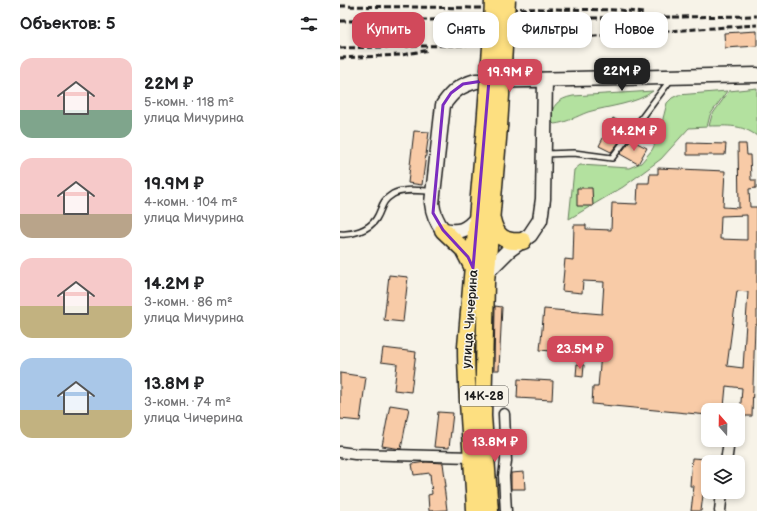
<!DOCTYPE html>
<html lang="ru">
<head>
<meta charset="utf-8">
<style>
  :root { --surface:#fff; --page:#f6f6f6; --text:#202124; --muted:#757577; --accent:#d1495b }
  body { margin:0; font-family:"Balsamiq Sans",sans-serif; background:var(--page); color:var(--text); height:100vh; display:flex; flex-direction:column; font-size:15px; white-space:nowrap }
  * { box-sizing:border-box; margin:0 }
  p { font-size:13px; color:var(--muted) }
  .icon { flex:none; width:22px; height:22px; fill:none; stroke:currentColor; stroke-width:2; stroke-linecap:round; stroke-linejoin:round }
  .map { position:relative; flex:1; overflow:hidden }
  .drawer { display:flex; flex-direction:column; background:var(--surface); width:340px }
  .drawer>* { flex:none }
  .guide { position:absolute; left:12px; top:12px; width:345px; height:36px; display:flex; gap:8px }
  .needle { width:26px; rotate:340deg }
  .buttons { position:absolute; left:361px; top:403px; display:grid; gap:8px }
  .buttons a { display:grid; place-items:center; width:44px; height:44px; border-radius:8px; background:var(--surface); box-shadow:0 2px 6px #0003; font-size:20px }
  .price { position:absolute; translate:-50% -34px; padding:0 9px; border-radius:8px; background:var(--accent); color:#fff; font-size:13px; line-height:26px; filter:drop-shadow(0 1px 2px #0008) }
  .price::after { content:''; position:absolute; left:50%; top:24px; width:12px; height:9px; margin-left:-6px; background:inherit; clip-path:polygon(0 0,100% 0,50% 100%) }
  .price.on { background:#222; color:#fff }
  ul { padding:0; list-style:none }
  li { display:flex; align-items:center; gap:12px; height:100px; padding:0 20px }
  li span { display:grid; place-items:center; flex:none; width:112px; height:80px; border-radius:12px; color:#555 }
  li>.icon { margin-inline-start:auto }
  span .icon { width:48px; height:48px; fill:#fffc; stroke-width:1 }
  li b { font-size:17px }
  h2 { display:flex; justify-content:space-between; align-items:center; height:48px; padding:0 20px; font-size:17px }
  .tag { padding:0 14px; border-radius:12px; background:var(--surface); box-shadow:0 2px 6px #0003; font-size:14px; line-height:36px }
  .tag.on { background:var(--accent); color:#fff }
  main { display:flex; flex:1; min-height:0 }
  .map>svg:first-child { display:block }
</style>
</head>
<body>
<main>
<section class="drawer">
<h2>Объектов: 5<svg class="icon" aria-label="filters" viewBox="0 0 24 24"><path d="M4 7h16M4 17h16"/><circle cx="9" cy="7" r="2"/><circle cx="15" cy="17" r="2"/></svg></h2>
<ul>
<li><span style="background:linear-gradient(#f6c9c9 65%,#7fa58c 0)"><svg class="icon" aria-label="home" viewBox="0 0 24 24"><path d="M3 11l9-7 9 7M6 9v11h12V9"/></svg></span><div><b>22M ₽</b><p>5-комн. · 118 m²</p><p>улица Мичурина</p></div></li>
<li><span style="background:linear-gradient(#f6c9c9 70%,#b9a48a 0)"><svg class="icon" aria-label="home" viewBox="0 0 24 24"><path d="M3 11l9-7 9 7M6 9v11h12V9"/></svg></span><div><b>19.9M ₽</b><p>4-комн. · 104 m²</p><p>улица Мичурина</p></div></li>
<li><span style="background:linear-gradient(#f6c9c9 60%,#c2b280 0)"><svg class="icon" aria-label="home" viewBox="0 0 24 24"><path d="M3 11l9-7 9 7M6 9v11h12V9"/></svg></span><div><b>14.2M ₽</b><p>3-комн. · 86 m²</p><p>улица Мичурина</p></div></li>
<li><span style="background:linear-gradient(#a9c7e8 65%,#c2b280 0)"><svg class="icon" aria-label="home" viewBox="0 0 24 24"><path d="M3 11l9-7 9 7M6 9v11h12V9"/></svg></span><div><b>13.8M ₽</b><p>3-комн. · 74 m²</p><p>улица Чичерина</p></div></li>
</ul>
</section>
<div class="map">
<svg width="417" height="511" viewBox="0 0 417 511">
  <rect width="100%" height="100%" fill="#f7f3e8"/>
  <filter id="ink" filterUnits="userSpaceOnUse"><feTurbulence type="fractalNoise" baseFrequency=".025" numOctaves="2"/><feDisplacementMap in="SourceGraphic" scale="8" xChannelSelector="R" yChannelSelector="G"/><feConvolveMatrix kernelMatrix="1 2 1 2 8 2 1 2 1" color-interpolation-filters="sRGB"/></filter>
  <g filter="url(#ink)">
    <path fill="#b3e19f" stroke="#687e5e" d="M417 88V136C401 124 388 126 369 126L372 115 389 91Z
      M313 91C297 104 268 106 248 112 237 116 226 123 214 124L210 120C212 105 218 99 233 96Z
      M387 91 370 115 367 127 349 128 321 159 283 187 229 219 234 170 240 165 289 168 301 163 312 150 318 138 327 103 332 98 338 95Z"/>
    <path fill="#f8cba7" stroke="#1c1c1c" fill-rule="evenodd" d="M417 31V46L385 48 384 33Z
      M273 118 285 125 280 134 284 136 271 152 259 146Z
      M74 131 89 132 82 185 68 183Z
      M291 140 307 148 298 164 280 154Z
      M347 143 386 144 385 155H347Z
      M398 144H406L407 155H410L411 180H416V188L409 189 410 207H417V325H415L412 416H400L402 388 386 386 384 407 379 406V410H368V415L252 404 253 387H258L262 343 246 342 245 354 200 350 204 309 262 314 264 282 243 281 242 293 222 291 225 259 233 260 234 225H246V229L271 230 272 203 297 204 298 183H309L310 174H318V168L385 171 383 207 399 208ZM407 215V240L380 239 381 216ZM397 291 408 292 403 368 387 366Z
      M237 188H252L253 206H237Z
      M49 275 68 277 63 322 44 320Z
      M155 306 162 307 159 370H154Z
      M43 348 76 352 71 392 54 390 57 364 41 362Z
      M237 364 244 365 243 377 236 376Z
      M0 373 26 377 20 421 0 419Z
      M178 379 213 381 212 400 177 398Z
      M50 405 69 408 61 449 42 446Z
      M98 412 113 413 109 448 94 447Z
      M352 458 367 459 366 487H364L361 511H351L354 486H350Z
      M86 462 103 463 106 486H104L107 510 89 511 88 495 92 494 90 473 74 475 72 464Z
      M184 472 185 489H171V473Z"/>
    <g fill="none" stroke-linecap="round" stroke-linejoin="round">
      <g stroke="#1c1c1c" stroke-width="8">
        <path id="service" d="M205 154 234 153 272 158 331 79
          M0 234C12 235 29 230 36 219 43 208 40 202 53 194 63 188 81 191 93 191"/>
      </g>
      <g stroke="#1c1c1c" stroke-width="13">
        <path id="minor" d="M164 414 166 461 164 476 166 511
          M0 452 15 454 132 457
          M386 462 388 448
          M380 511 382 492"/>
      </g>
      <g stroke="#1c1c1c" stroke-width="17">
        <path id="secondary" d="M137 218C126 231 119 233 103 230 96 221 93 214 92 203L103 105C113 91 119 86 136 81L417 75
          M147 272 169 250 190 235 200 220 203 199 205 80"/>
      </g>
      <g stroke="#1c1c1c" stroke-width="19">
        <path id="primary" d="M152 219C156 237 165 243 183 241
          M103 230 123 249 133 268
          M135 511C133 456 126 402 126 347L145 126
          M150 511 143 416 146 282 159 127"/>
      </g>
      <use href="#service" stroke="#f7f3e8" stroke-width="5"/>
      <use href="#minor" stroke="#f7f3e8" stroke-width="10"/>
      <use href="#secondary" stroke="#f7f3e8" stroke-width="14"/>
      <use href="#primary" stroke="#fddf80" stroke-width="16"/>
      <path stroke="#1c1c1c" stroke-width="3" stroke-dasharray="6 3" stroke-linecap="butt" d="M0 6 280 10 303 13
        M0 21 417 16
        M0 48 123 45 417 25
        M0 58 61 55 89 50"/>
      <g stroke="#1c1c1c" stroke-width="19" stroke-linecap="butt">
        <path id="primary-bridge" d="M145 126 151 47 153 0
          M159 127 167 0"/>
      </g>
      <use href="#primary-bridge" stroke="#fddf80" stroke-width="16"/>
    </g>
  </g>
  <path fill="none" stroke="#7b2cbf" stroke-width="3" stroke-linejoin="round" d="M149 80 133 268 128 257 103 230 93 213 103 105 111 93 123 84Z"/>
  <g text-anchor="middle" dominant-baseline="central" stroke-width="3" stroke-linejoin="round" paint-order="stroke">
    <rect fill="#f7f3e8" stroke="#5e5c59" stroke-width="1" x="120" y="386" width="48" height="20" rx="3"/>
    <g font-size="12" font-weight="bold" fill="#1c1c1c">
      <text x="144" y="396">14К-28</text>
    </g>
    <g font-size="13" fill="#1c1c1c" stroke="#f7f3e8">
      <text transform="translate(130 319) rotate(-86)">улица Чичерина</text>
    </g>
  </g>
</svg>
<div class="buttons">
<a><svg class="needle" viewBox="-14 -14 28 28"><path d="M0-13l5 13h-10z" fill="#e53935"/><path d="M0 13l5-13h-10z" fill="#757577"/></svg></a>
<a><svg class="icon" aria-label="layers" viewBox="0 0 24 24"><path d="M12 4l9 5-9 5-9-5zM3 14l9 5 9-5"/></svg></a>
</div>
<b class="price on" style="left:282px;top:92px">22M ₽</b>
<b class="price" style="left:170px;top:93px">19.9M ₽</b>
<b class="price" style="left:294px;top:152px">14.2M ₽</b>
<b class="price" style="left:240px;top:370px">23.5M ₽</b>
<b class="price" style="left:155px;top:463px">13.8M ₽</b>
<div class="guide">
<a class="tag on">Купить</a>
<a class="tag">Снять</a>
<a class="tag">Фильтры</a>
<a class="tag">Новое</a>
</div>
</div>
</main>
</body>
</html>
